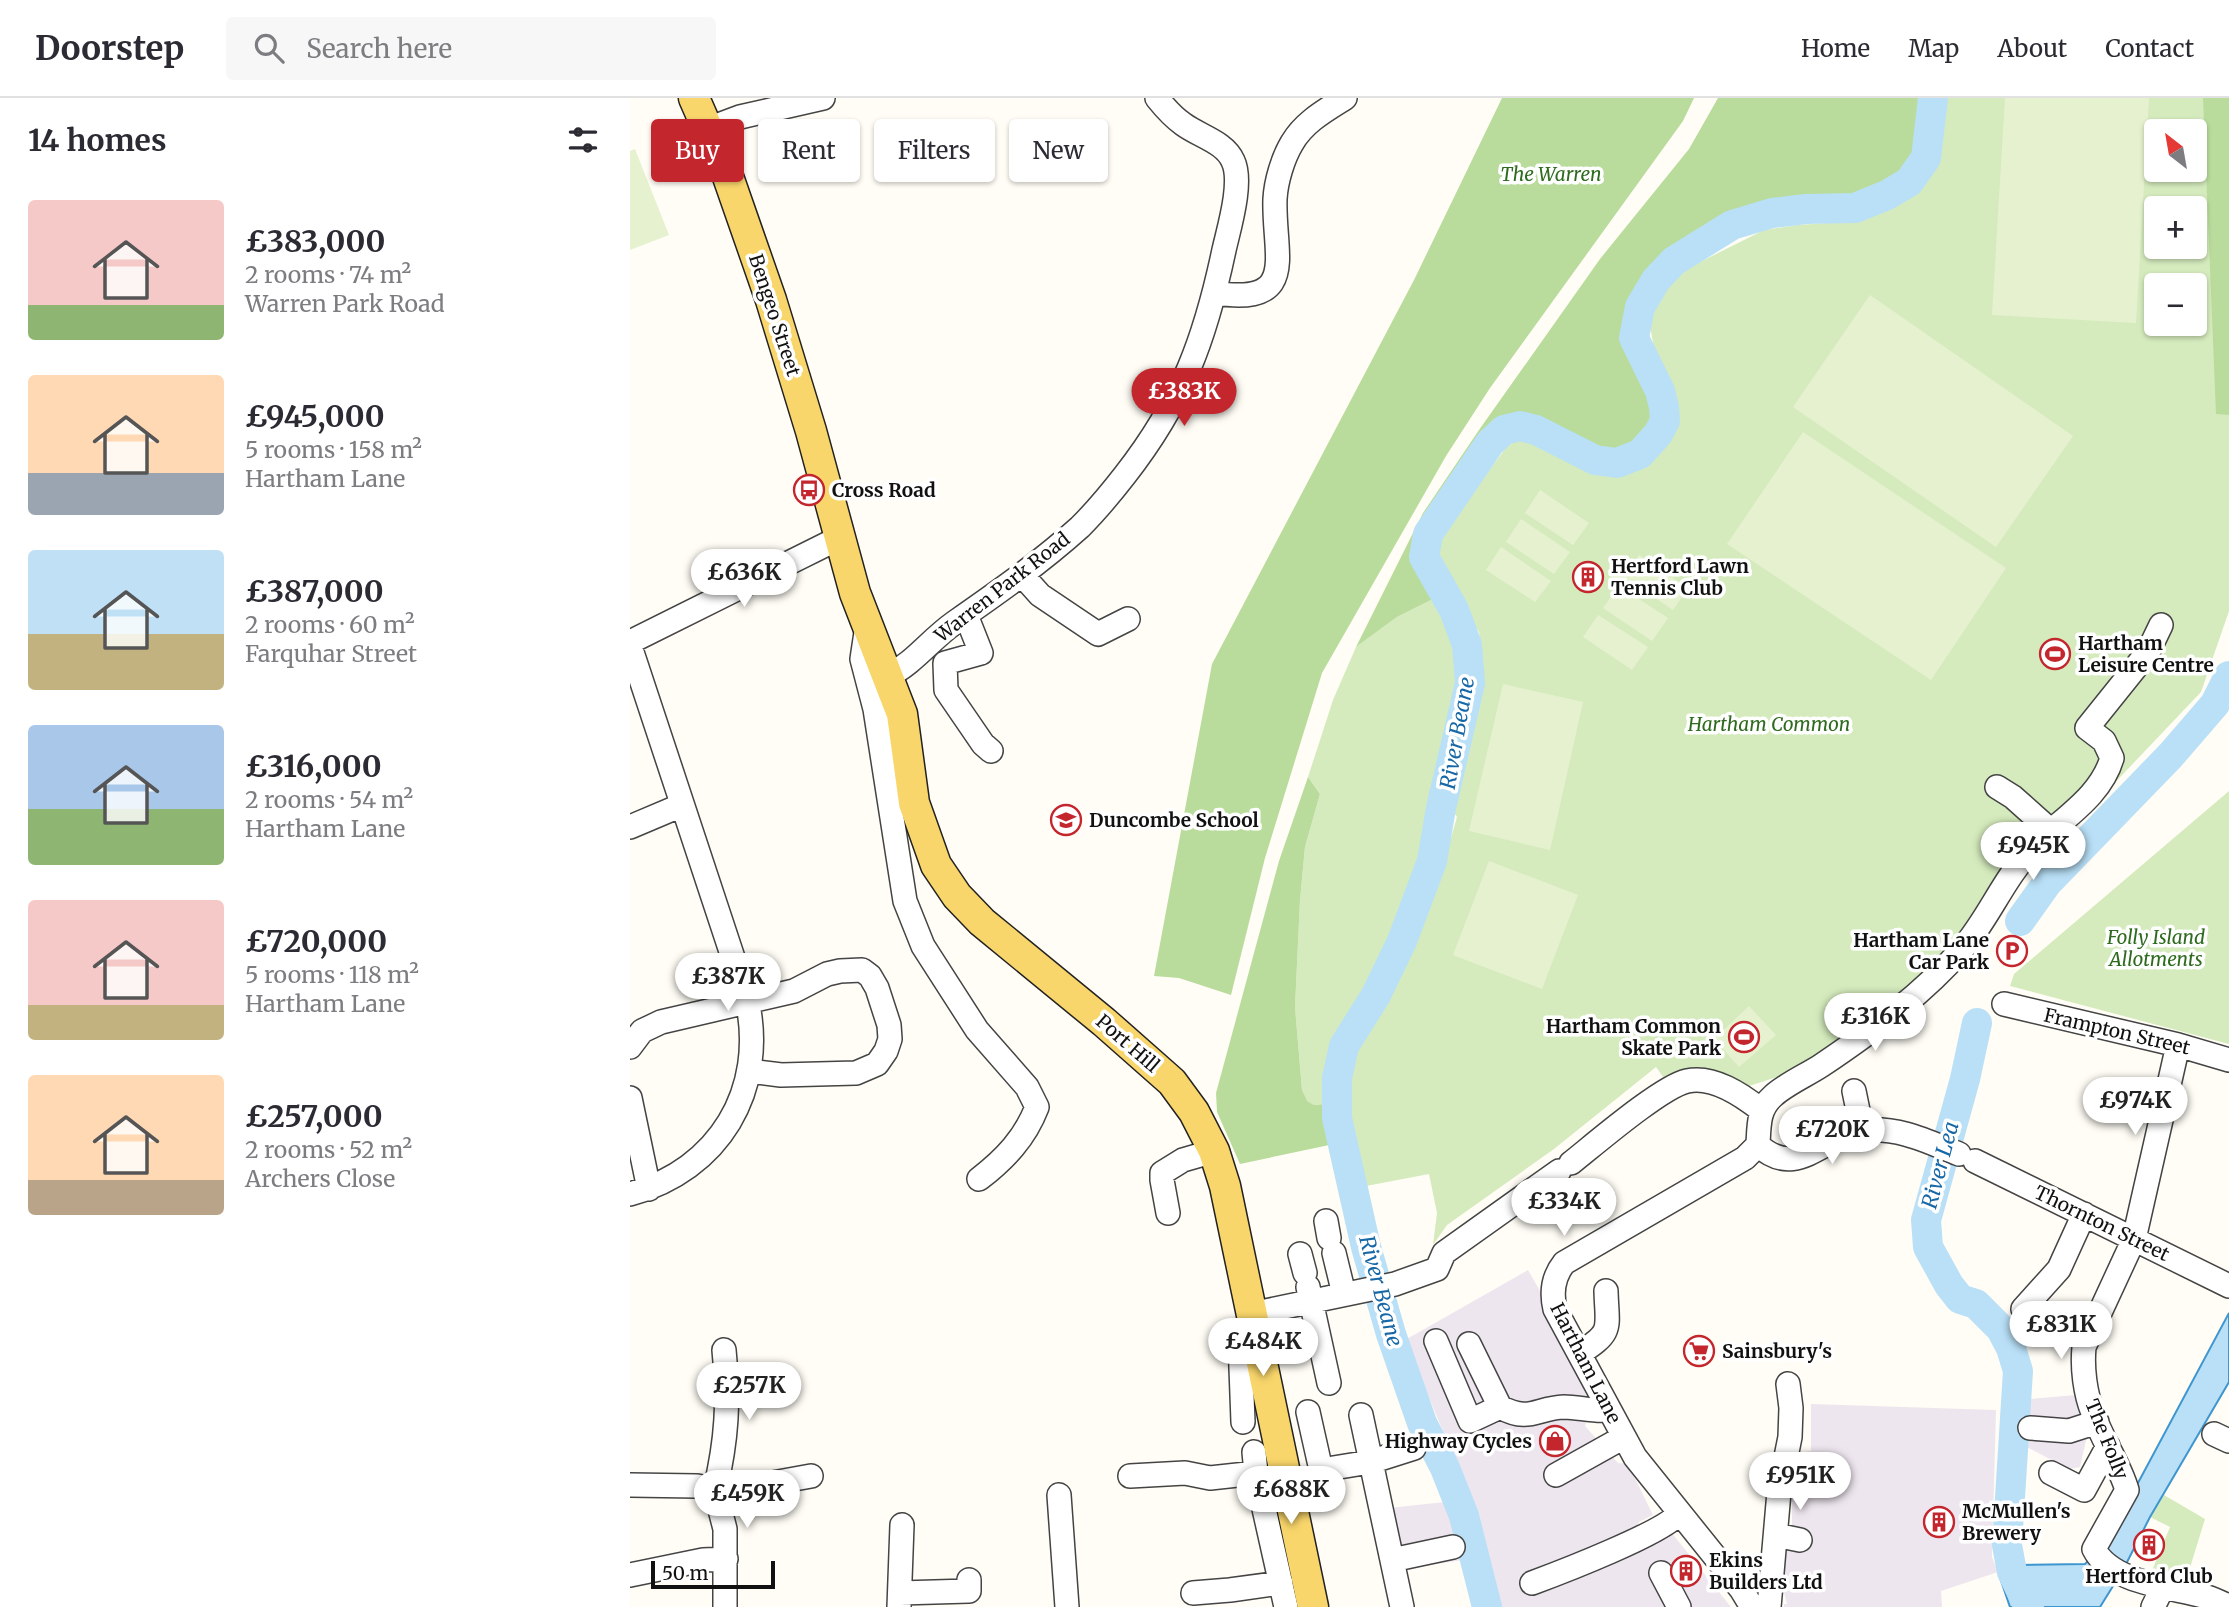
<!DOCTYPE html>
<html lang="en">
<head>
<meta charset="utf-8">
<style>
  :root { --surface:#fff; --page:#f7f7f7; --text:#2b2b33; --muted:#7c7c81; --line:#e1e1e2; --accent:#c4262e }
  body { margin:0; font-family:Merriweather,serif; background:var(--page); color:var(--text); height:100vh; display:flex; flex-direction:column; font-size:26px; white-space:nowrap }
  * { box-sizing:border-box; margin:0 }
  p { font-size:23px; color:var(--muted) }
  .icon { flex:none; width:38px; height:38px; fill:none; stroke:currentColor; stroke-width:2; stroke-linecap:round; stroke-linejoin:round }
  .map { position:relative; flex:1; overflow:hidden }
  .sheet { display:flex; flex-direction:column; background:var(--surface); width:630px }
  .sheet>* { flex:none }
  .guide { position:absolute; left:21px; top:21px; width:665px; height:63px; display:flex; gap:14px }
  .needle { width:46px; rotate:329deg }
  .buttons { position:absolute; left:1514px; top:21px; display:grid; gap:14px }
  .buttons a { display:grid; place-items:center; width:63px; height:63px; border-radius:7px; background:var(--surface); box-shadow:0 2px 5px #0004; font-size:35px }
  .scale { position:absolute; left:21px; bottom:18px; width:124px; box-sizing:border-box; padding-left:7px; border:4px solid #111; border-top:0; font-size:19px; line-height:24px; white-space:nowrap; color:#111; -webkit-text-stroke:5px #fff; paint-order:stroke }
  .price { position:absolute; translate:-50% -60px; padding:0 16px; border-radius:24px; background:#fff; color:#222; font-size:23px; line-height:46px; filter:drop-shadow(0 2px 4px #0008) }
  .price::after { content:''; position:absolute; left:50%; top:42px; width:21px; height:16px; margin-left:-10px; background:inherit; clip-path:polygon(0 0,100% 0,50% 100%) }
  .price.current { background:var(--accent); color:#fff }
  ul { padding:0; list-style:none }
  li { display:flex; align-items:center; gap:21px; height:175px; padding:0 28px }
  li span { display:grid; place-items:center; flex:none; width:196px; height:140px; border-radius:7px; color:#555 }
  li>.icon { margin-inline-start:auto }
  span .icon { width:84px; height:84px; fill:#fffc; stroke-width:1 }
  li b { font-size:30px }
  h2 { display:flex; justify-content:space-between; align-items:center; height:84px; padding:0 28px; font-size:30px }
  .tag { padding:0 24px; border-radius:7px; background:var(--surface); box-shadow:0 2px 5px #0004; font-size:24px; line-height:63px }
  .tag.current { background:var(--accent); color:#fff }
  header { display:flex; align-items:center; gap:42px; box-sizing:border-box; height:98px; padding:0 35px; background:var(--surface); border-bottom:2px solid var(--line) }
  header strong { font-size:33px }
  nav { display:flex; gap:38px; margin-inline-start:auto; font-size:24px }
  .search { width:490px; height:63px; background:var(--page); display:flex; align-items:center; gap:18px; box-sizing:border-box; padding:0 24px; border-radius:7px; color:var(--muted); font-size:26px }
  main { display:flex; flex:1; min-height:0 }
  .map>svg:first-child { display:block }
</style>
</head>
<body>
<header>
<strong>Doorstep</strong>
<div class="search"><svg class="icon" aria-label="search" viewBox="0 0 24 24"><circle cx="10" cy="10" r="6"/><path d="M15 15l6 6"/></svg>Search here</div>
<nav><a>Home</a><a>Map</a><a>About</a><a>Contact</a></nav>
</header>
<main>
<section class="sheet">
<h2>14 homes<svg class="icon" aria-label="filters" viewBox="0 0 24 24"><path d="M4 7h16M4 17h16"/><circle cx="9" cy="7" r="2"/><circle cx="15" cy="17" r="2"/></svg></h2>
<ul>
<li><span style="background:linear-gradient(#f6c9c9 75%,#8fb573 0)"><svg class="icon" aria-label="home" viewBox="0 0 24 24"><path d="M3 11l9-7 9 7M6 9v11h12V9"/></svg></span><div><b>£383,000</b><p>2 rooms · 74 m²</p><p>Warren Park Road</p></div></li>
<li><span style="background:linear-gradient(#ffd9b3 70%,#9aa5b1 0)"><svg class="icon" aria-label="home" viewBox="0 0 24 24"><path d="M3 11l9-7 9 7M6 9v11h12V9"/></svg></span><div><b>£945,000</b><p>5 rooms · 158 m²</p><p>Hartham Lane</p></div></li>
<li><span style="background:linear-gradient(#bfe0f5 60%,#c2b280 0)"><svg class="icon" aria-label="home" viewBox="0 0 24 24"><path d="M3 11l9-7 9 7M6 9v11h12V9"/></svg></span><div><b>£387,000</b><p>2 rooms · 60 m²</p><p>Farquhar Street</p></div></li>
<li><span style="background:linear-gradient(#a9c7e8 60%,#8fb573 0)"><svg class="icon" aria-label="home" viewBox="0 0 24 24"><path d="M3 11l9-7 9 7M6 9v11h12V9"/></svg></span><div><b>£316,000</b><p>2 rooms · 54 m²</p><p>Hartham Lane</p></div></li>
<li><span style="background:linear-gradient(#f6c9c9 75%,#c2b280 0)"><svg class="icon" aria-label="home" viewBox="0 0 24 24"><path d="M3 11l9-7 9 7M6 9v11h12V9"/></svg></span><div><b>£720,000</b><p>5 rooms · 118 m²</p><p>Hartham Lane</p></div></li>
<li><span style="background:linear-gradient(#ffd9b3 75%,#b9a48a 0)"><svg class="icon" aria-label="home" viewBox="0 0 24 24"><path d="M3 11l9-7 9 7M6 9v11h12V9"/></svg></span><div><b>£257,000</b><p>2 rooms · 52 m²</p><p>Archers Close</p></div></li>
</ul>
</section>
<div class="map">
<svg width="1599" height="1509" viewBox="0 0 1599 1509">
  <rect width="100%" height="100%" fill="#fffdf5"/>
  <path fill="#eee6ef" d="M898 1172 960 1280 964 1299 955 1328 988 1365 998 1366 1023 1417 1009 1424 1007 1429 1029 1419 1101 1509H867L837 1391 775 1242Z
    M1446 1297 1457 1338 1450 1369 1439 1371 1389 1345V1302Z
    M1181 1306 1366 1312 1362 1459 1368 1474 1311 1493 1312 1509H1154V1506H1157L1152 1487 1155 1448 1162 1429V1392L1174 1391V1354L1181 1353Z
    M824 1403 839 1461 774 1471 759 1410Z"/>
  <path fill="#d5ebbd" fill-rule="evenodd" d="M1315 0H1599V513L1571 594 1231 952 1113 990 1036 983 1026 969 924 1051 817 1127 803 1147 807 1115 799 1076 736 1088 718 1008 719 985 725 959 734 935 759 897 808 785 827 719 821 710 852 584 851 552 849 534 819 485 807 472 803 455 846 390 875 351 890 338 898 335 904 337 964 374H992L1013 364 1029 351 1036 347 1049 316 1044 294 1027 267 1020 228 1029 196 1058 170 1134 132 1167 127 1230 123 1255 111 1303 69ZM1526 33H1564V72H1526ZM1526 110H1564V149H1526ZM1526 187H1564V226H1526Z
    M803 501C817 524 827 543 828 570 830 597 819 622 813 647 805 684 801 721 791 757 780 797 764 839 747 876 725 924 690 947 695 1006L684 1007 676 1003 672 992 665 909 670 802 675 749 690 696 678 679 703 602 726 549 767 519Z
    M1599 693V946L1380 888 1384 876Z
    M1534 1397 1575 1421 1554 1489 1519 1480 1540 1429 1520 1419Z"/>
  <path fill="#b9dc9c" d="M872 0H1064L1053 23 860 290 816 358 692 575 635 760 601 897 549 880 524 878 582 566 784 182Z
    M1088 0H1297L1294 49 1282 72 1249 98 1224 105 1157 102 1113 113 1027 162 1005 191 995 227 1002 261 1022 303V323L1014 339 1000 352 966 353 933 334 902 320 870 324 857 337 787 448 788 477 803 501 767 519 726 549 793 415 849 332 970 161 1059 51Z
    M1573 0H1599V317L1586 316Z
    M678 679 690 696 675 749 670 802 665 909 672 992 677 1003 684 1007 695 1006 704 1046 610 1066 587 1014 586 995 649 763Z"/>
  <path fill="#e6f2cf" d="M1375 0H1519L1506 225 1362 217Z
    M5 51 39 137 0 152V53Z
    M1240 197 1443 338 1366 449 1163 309Z
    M1173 334 1376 470 1301 582 1097 446Z
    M910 392 959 425 943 447 895 415Z
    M891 421 940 454 924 476 876 444Z
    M871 449 921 483 905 504 856 472Z
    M1009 457 1058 490 1043 512 994 479Z
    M989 488 1038 520 1022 543 973 510Z
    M968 517 1018 549 1002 572 953 539Z
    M873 586 953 604 920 752 839 733Z
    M859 763 948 797 912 891 823 857Z
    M1119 908 1146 937 1109 969 1084 941Z"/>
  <path fill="#b9e0f7" stroke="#3f96cf" stroke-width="2" d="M1599 1215V1284L1520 1419 1493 1472 1470 1509H1380L1369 1477 1370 1469 1385 1467 1455 1466 1462 1459 1501 1398Z"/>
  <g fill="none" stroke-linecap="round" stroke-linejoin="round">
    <path stroke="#b9e0f7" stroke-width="30" d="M1390 823 1417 785 1541 657 1585 606 1599 578
      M1347 925 1335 981 1296 1122 1298 1149 1319 1187 1330 1201 1346 1206 1371 1231 1381 1250 1388 1273 1377 1447 1382 1474 1399 1509
      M857 1509 834 1418 815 1370 792 1325 761 1236 736 1149 707 1020V980L714 948 746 897 772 843 802 763 811 710 840 585 837 547 824 512 794 459 798 436 860 345 874 332 890 328 906 332 965 362 987 365 1010 356 1028 336 1035 323 1034 309 1030 293 1004 240 1010 209 1026 182 1044 163 1102 127 1142 115 1176 111 1225 110 1257 97 1279 84 1296 60 1303 0"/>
    <g stroke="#444" stroke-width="26">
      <path id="minor" d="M78 31 110 19 193 0
        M585 195C670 208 643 157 645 101 646 83 653 60 662 45 674 24 696 12 715 0
        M392 477 410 497 468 536 498 521
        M336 517 351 555 315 565 316 592 353 646 361 653
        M237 528 232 561 245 611 275 803 293 848 347 932 397 989 407 1009C395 1040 375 1061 349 1081
        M0 544 209 440
        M0 548 117 902C137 992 89 1072 0 1096
        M258 578C284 565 300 542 324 525 367 495 410 465 450 429 466 413 481 395 495 377 552 304 575 242 594 152 599 130 613 84 603 63 595 44 569 38 553 26 543 19 535 10 527 0
        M1367 689 1383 699 1420 732
        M0 729 52 707
        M1374 906 1548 947 1599 962
        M1548 947 1504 1141 1454 1249C1452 1270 1455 1295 1463 1315 1472 1342 1489 1365 1497 1392L1464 1451C1481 1485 1541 1489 1573 1498 1582 1500 1591 1505 1599 1508
        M0 949 12 933 31 924 164 893 197 876 210 873 232 872 240 878 247 890 259 927 260 941 256 953 247 966 226 975 151 977 120 973
        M1224 993 1232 1032
        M0 1000 19 1091
        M1329 1056C1296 1043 1272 1030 1236 1032 1194 1035 1168 1084 1128 1047 1129 1028 1128 1011 1143 998 1156 986 1177 977 1192 967 1241 934 1293 896 1332 851 1359 820 1373 781 1402 751 1429 722 1470 701 1482 660L1474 643 1457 630 1518 554 1531 527
        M1345 1063 1599 1188
        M941 1065C965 1046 1031 989 1057 983 1083 977 1112 997 1131 1012
        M538 1115 532 1082V1075L553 1062 584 1053
        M696 1123 699 1140
        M704 1155 714 1196
        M670 1156 675 1175
        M678 1189 699 1285
        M1393 1211 1429 1171 1454 1116
        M621 1216 765 1186 807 1171 814 1155 929 1073
        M806 1243 840 1323 870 1309C900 1325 906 1310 934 1309 949 1309 963 1314 979 1312
        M839 1246 870 1309
        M950 1255C984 1233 977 1231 976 1193
        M678 1314 691 1372 740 1364 784 1350
        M731 1317 772 1509
        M613 1324 610 1243 623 1227
        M1400 1330 1439 1333 1467 1324
        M1584 1336 1599 1343
        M624 1354 626 1375 656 1509
        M1421 1375 1454 1392 1478 1348
        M926 1377 994 1339
        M500 1378 555 1375 580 1380 626 1375
        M0 1387 67 1388 85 1392 95 1431V1509
        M85 1392C97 1341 99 1304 94 1252
        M429 1397 437 1509
        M88 1398 104 1392 181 1378
        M1146 1437 1170 1442
        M762 1462 823 1449
        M1031 1475 1049 1509
        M0 1477 73 1462 96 1461
        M902 1485C929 1475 1036 1434 1049 1415
        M270 1495 339 1493V1482
        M563 1495 600 1492 651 1485
        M269 1509 272 1427
        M1122 1509 1111 1491 1005 1359 925 1211C921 1194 923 1179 934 1165L1115 1060 1128 1047
        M1139 1509 1149 1394 1160 1339 1161 1310 1158 1286
        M1523 1509 1533 1489"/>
    </g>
    <g stroke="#222" stroke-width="33">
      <path id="major" d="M64 0 96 73 141 202 181 333 225 495 272 616 284 705 306 767 327 798 352 824 474 924 542 984 564 1014 584 1053 595 1088 683 1509"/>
    </g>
    <use href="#minor" stroke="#fff" stroke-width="23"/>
    <use href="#major" stroke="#f9d66b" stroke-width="30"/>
  </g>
  <defs>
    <g id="bus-ring" transform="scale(1.575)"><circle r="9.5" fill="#fff" stroke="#c4262e" stroke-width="1.5"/><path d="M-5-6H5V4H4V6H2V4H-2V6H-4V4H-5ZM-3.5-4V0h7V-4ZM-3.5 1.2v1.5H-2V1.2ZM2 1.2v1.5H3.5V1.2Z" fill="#c4262e"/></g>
    <g id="building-ring" transform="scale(1.575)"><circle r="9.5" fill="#fff" stroke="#c4262e" stroke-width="1.5"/><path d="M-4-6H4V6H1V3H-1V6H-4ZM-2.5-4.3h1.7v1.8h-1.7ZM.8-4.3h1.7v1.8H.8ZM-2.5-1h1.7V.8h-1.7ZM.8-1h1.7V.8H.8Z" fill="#c4262e"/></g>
    <g id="stadium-ring" transform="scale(1.575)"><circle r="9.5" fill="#fff" stroke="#c4262e" stroke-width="1.5"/><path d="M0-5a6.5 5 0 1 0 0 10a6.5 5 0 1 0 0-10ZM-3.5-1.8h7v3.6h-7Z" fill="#c4262e"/></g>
    <g id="school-ring" transform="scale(1.575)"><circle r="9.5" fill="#fff" stroke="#c4262e" stroke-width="1.5"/><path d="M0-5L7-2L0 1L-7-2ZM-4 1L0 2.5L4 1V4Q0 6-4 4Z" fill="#c4262e"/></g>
    <g id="parking-ring" transform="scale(1.575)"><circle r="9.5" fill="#fff" stroke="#c4262e" stroke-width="1.5"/><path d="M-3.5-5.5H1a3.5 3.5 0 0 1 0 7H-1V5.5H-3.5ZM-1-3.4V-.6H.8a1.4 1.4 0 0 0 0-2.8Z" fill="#c4262e"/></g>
    <g id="supermarket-ring" transform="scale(1.575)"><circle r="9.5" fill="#fff" stroke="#c4262e" stroke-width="1.5"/><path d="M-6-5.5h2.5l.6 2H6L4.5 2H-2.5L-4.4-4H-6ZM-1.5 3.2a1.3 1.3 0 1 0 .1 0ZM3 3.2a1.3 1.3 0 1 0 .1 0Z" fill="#c4262e"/></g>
    <g id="shop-ring" transform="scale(1.575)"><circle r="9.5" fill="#fff" stroke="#c4262e" stroke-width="1.5"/><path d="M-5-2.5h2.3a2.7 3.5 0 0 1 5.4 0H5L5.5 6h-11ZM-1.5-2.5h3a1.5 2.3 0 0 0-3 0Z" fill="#c4262e"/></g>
  </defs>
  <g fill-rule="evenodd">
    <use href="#bus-ring" x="179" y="392"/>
    <use href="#building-ring" x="958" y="479"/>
    <use href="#stadium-ring" x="1425" y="556"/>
    <use href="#school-ring" x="436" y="722"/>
    <use href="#parking-ring" x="1382" y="853"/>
    <use href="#stadium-ring" x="1114" y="939"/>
    <use href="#supermarket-ring" x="1069" y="1253"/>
    <use href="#shop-ring" x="925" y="1343"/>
    <use href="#building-ring" x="1309" y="1424"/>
    <use href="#building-ring" x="1519" y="1447"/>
    <use href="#building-ring" x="1056" y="1473"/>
  </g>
  <g text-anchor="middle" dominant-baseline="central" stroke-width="7" stroke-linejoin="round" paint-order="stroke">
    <g font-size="19" font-style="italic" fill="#2f6b1f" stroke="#fff">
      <text x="921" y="76">The Warren</text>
      <text x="1139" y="626">Hartham Common</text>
      <text x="1526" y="839">Folly Island<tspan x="1526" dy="22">Allotments</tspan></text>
    </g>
    <g font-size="19" fill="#111" stroke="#fff">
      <text transform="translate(145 217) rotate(72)">Bengeo Street</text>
      <text transform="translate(372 489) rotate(-38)">Warren Park Road</text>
      <text transform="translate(1487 933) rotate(13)">Frampton Street</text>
      <text transform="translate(498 945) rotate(41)">Port Hill</text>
      <text transform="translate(1472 1125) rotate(26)">Thornton Street</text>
      <text transform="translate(956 1265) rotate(63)">Hartham Lane</text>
      <text transform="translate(1477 1341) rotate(68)">The Folly</text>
    </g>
    <g font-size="19" font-weight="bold" fill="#111" stroke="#fff" text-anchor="start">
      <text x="202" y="392">Cross Road</text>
      <text x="981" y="468">Hertford Lawn<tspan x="981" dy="22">Tennis Club</tspan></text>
      <text x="1448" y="545">Hartham<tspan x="1448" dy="22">Leisure Centre</tspan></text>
      <text x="459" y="722">Duncombe School</text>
      <text x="1359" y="842" text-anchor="end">Hartham Lane<tspan x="1359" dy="22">Car Park</tspan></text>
      <text x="1091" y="928" text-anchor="end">Hartham Common<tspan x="1091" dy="22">Skate Park</tspan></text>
      <text x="1092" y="1253">Sainsbury's</text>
      <text x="902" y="1343" text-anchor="end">Highway Cycles</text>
      <text x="1332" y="1413">McMullen's<tspan x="1332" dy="22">Brewery</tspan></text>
      <text x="1079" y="1462">Ekins<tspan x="1079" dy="22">Builders Ltd</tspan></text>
      <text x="1519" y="1478" text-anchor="middle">Hertford Club</text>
    </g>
    <g font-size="21" font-style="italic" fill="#1768a6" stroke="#fff">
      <text transform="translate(827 635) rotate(-80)">River Beane</text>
      <text transform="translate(1310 1067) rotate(-75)">River Lea</text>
      <text transform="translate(751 1193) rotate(75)">River Beane</text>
    </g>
  </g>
</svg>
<div class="buttons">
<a><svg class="needle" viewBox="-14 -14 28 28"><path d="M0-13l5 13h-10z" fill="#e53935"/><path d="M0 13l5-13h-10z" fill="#7c7c81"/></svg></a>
<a>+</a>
<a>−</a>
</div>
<div class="scale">50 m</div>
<b class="price current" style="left:554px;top:330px">£383K</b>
<b class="price" style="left:114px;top:511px">£636K</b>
<b class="price" style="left:1403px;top:784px">£945K</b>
<b class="price" style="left:98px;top:915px">£387K</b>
<b class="price" style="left:1245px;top:955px">£316K</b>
<b class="price" style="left:1505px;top:1039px">£974K</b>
<b class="price" style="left:1202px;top:1068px">£720K</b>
<b class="price" style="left:934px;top:1140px">£334K</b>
<b class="price" style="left:1431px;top:1263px">£831K</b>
<b class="price" style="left:633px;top:1280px">£484K</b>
<b class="price" style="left:119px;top:1324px">£257K</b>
<b class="price" style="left:1170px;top:1414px">£951K</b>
<b class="price" style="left:661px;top:1428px">£688K</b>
<b class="price" style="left:117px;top:1432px">£459K</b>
<div class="guide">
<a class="tag current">Buy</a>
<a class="tag">Rent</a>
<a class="tag">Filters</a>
<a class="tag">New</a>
</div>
</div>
</main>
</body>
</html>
